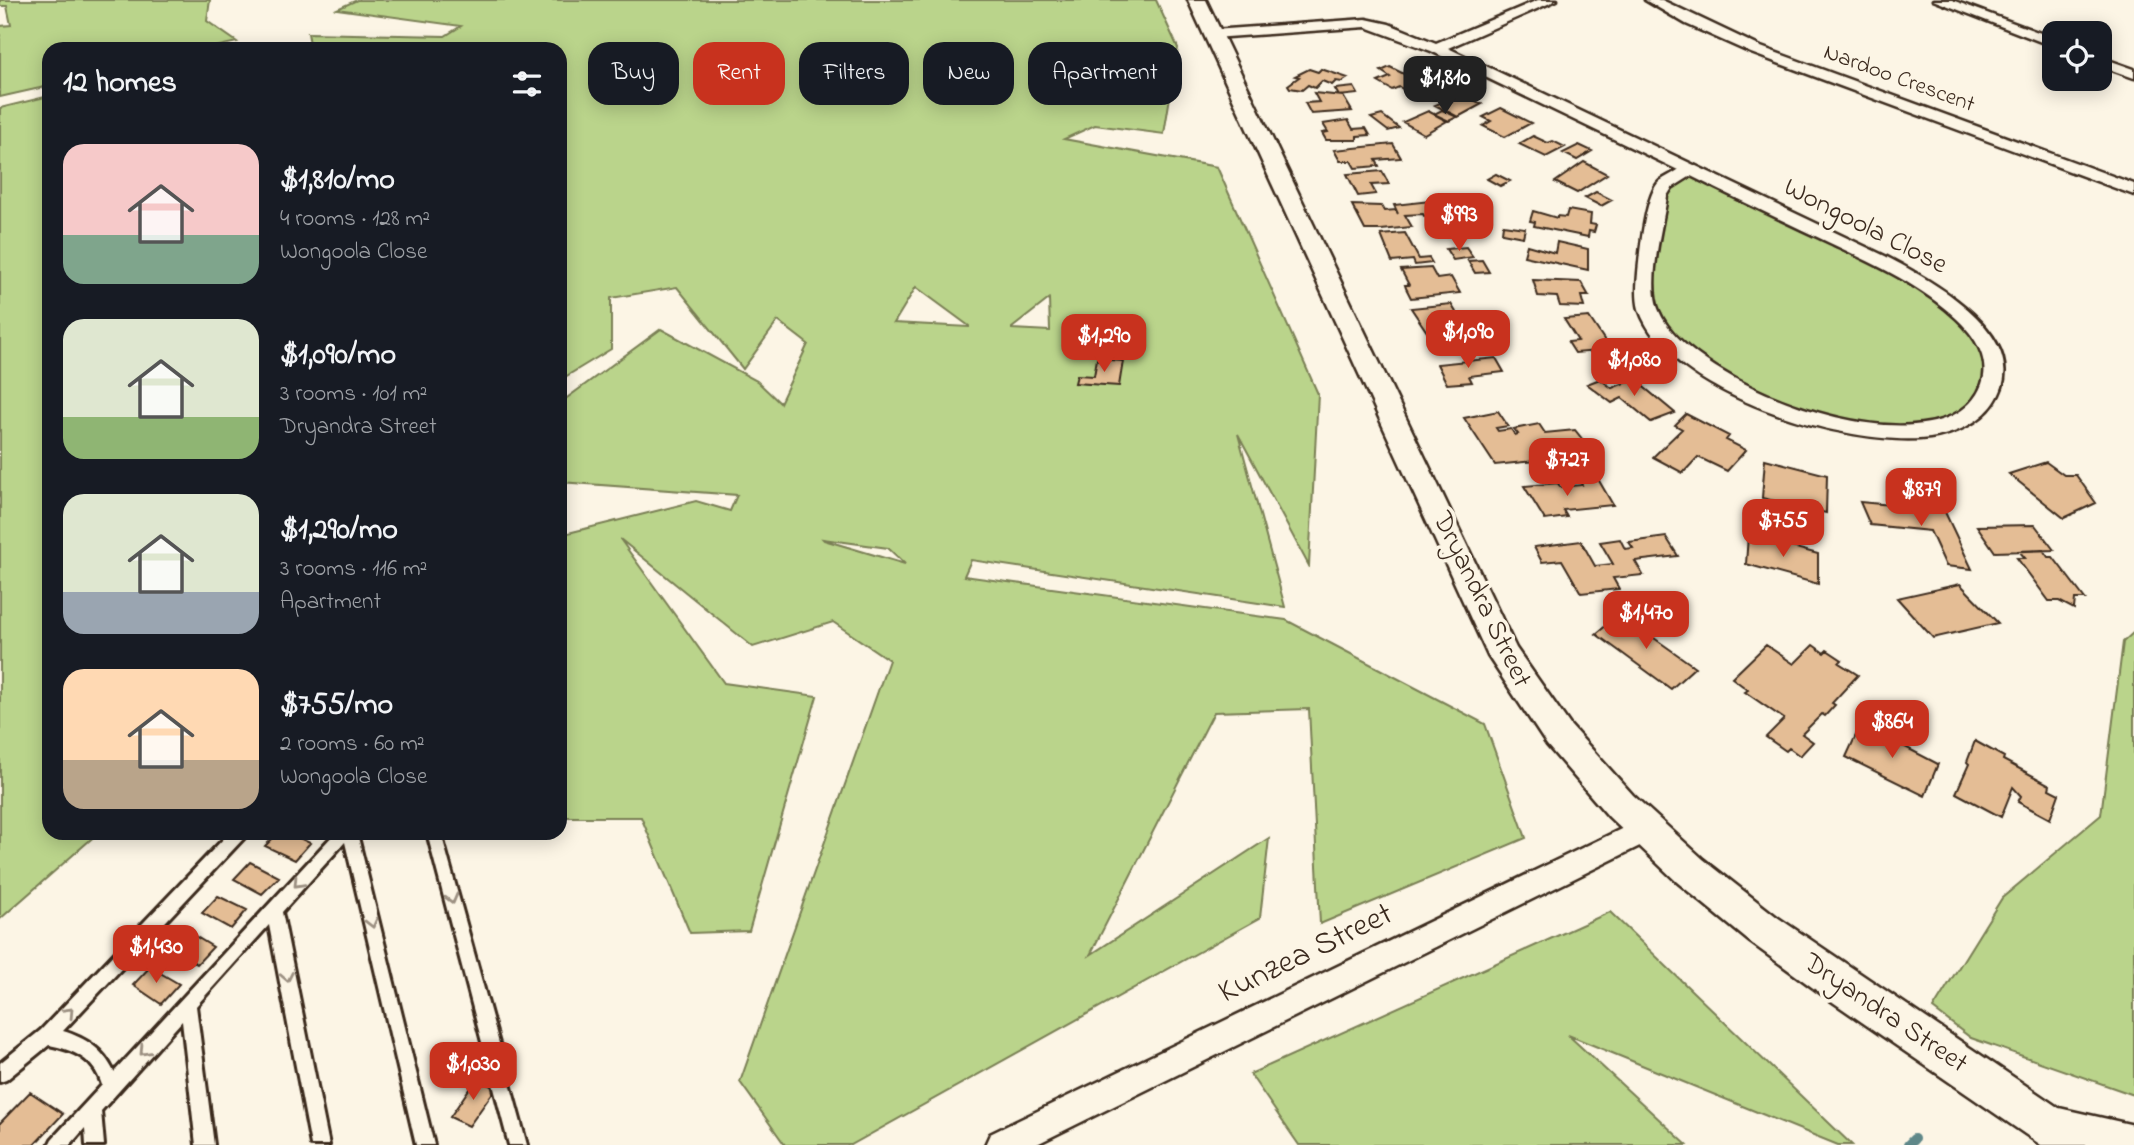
<!DOCTYPE html>
<html lang="en">
<head>
<meta charset="utf-8">
<style>
  :root { --surface:#171b24; --page:#20242c; --text:#f1f3f6; --muted:#9ea1a6; --accent:#c8321e }
  body { margin:0; font-family:"Indie Flower",sans-serif; background:var(--page); color:var(--text); height:100vh; display:flex; flex-direction:column; font-size:26px; white-space:nowrap }
  * { box-sizing:border-box; margin:0 }
  p { font-size:23px; color:var(--muted) }
  .icon { flex:none; width:38px; height:38px; fill:none; stroke:currentColor; stroke-width:2; stroke-linecap:round; stroke-linejoin:round }
  .map { position:relative; flex:1; overflow:hidden }
  .drawer { position:absolute; left:42px; top:42px; width:525px; height:798px; display:flex; flex-direction:column; background:var(--surface); border-radius:21px; box-shadow:0 4px 18px #0003 }
  .drawer>* { flex:none }
  .guide { position:absolute; left:588px; top:42px; width:665px; height:63px; display:flex; gap:14px }
  .buttons { position:absolute; left:2042px; top:21px; display:grid; gap:14px }
  .buttons a { display:grid; place-items:center; width:70px; height:70px; border-radius:14px; background:var(--surface); box-shadow:0 4px 18px #0003; font-size:35px }
  .price { position:absolute; translate:-50% -60px; padding:0 16px; border-radius:14px; background:var(--accent); color:#fff; font-size:23px; line-height:46px; filter:drop-shadow(0 2px 4px #0008) }
  .price::after { content:''; position:absolute; left:50%; top:42px; width:21px; height:16px; margin-left:-10px; background:inherit; clip-path:polygon(0 0,100% 0,50% 100%) }
  .price.current { background:#222; color:#fff }
  ul { padding:0; list-style:none }
  li { display:flex; align-items:center; gap:21px; height:175px; padding:0 21px }
  li span { display:grid; place-items:center; flex:none; width:196px; height:140px; border-radius:21px; color:#555 }
  li>.icon { margin-inline-start:auto }
  span .icon { width:84px; height:84px; fill:#fffc; stroke-width:1 }
  li b { font-size:30px }
  h2 { display:flex; justify-content:space-between; align-items:center; height:84px; padding:0 21px; font-size:30px }
  .pill { padding:0 24px; border-radius:21px; background:var(--surface); box-shadow:0 4px 18px #0003; font-size:24px; line-height:63px }
  .pill.current { background:var(--accent); color:#fff }
  .map>svg:first-child { display:block }
</style>
</head>
<body>
<div class="map">
<svg width="2134" height="1145" viewBox="0 0 2134 1145">
  <rect width="100%" height="100%" fill="#fcf5e5"/>
  <filter id="ink" filterUnits="userSpaceOnUse"><feTurbulence type="fractalNoise" baseFrequency=".0143" numOctaves="2"/><feDisplacementMap in="SourceGraphic" scale="14" xChannelSelector="R" yChannelSelector="G"/><feConvolveMatrix kernelMatrix="1 2 1 2 8 2 1 2 1" color-interpolation-filters="sRGB"/></filter>
  <g filter="url(#ink)">
    <path fill="#bad48b" stroke="#7a7f54" stroke-width="2" fill-rule="evenodd" d="M0 0H210L207 21 237 42 206 49H49V86L0 97V26L11 25 7 6H0Z
      M357 0H1156L1178 48 1164 134 1095 125 1064 139 1217 167 1318 394 1309 566 1238 434 1285 607 971 560 964 576 1286 620 1485 724 1526 838 1320 924 1309 709 1214 712 1090 955 1269 838 1260 918 851 1145H785L740 1082 889 660 833 622 753 647 620 539 724 683 817 696 749 931 690 933 641 817H560V535L696 501 730 511 737 495 560 482V403L661 329 757 381 780 403 808 344 778 321 743 369 677 287 611 298V349L560 380V49H311L308 33 445 36 461 26 337 9ZM916 287 969 326V327L894 323ZM1049 299 1050 331 1012 329V328ZM823 539 888 548 905 564 824 540Z
      M49 96V833H98L0 919V108Z
      M1690 170 1923 284 1990 350 1982 406 1930 431 1850 427 1721 381 1649 311 1659 196Z
      M2134 632V1095L1971 1038 1933 1009 2002 898 2101 815 2123 642Z
      M1610 912 1852 1145H1838L1568 1035 1687 1145H1299L1250 1074Z"/>
    <g fill="none" stroke-linecap="round" stroke-linejoin="round">
      <path stroke="#5e8889" stroke-width="10" d="M1908 1145 1914 1139"/>
    </g>
    <path fill="#e4bd95" stroke="#3b2a1e" stroke-width="2" d="M1390 67 1434 89 1418 96 1399 87 1392 90 1378 82 1390 77 1381 71Z
      M1309 69 1318 72 1321 69 1348 78 1342 82 1336 81 1332 85 1322 81 1315 88 1308 85 1302 90 1290 88 1288 85 1299 77 1295 76Z
      M1354 87 1358 94 1339 96 1335 89Z
      M1314 93 1343 96 1352 111 1311 114 1305 103 1319 102Z
      M1459 93 1482 104 1458 117 1435 105 1445 101H1453L1448 99Z
      M1501 108 1531 123 1505 137 1483 126 1491 121 1483 117Z
      M1442 110 1457 117 1449 121 1434 114Z
      M1428 111 1447 121 1424 134 1403 122Z
      M1382 115 1399 128 1388 131 1371 118Z
      M1348 120 1353 129 1366 128 1370 135 1357 136V140H1326L1322 133 1328 132 1323 124Z
      M1533 136 1548 143 1553 141 1565 147 1546 157 1519 144Z
      M1393 144 1401 158 1376 160 1379 166 1355 168 1351 161H1340L1334 150Z
      M1579 145 1592 151 1577 160 1563 153Z
      M1584 162 1607 174 1577 193 1555 182Z
      M1382 171 1389 184 1371 185 1376 194 1358 196 1347 174Z
      M1496 174 1510 181 1500 186 1487 179Z
      M1596 192 1612 200 1601 206 1585 198Z
      M1430 201 1433 206H1439L1441 213 1424 216 1423 214 1405 215 1412 227 1381 230H1365L1352 205 1381 206 1384 211 1396 210 1398 214 1394 205Z
      M1568 210 1591 214 1590 224 1596 225 1594 232 1589 231 1588 237 1534 226 1535 222 1530 221 1533 211 1557 218V216L1566 217Z
      M1503 225 1525 228 1523 237 1502 233Z
      M1405 233 1419 259 1429 258 1432 263 1415 265 1413 260 1392 262 1381 235Z
      M1557 242 1588 249V270L1524 256 1527 245 1555 253Z
      M1466 247 1473 257 1453 260 1446 249Z
      M1482 260 1489 272 1475 273 1468 261Z
      M1431 268 1437 279 1451 277 1460 293 1411 298 1406 288 1405 285H1409L1401 270Z
      M1533 280 1581 282 1589 296H1581L1584 307 1560 306 1557 297 1538 296Z
      M1451 304 1462 322 1449 323 1457 336 1431 338 1411 308Z
      M1589 317 1611 350 1575 353 1568 342 1578 341 1564 319Z
      M1496 358 1504 372 1469 376 1472 382 1447 384 1437 364Z
      M1097 359 1123 361 1119 386 1075 383 1077 375 1094 376Z
      M1600 379 1612 388 1634 379 1675 413 1651 422 1622 398 1612 403 1587 384Z
      M1498 411 1508 426 1496 428 1498 431 1511 429 1515 435 1518 434 1514 429 1539 424 1545 433 1575 430 1595 455 1495 465 1464 418Z
      M1686 414 1729 436 1726 440 1746 450 1727 471 1698 457 1683 473 1653 457 1682 429 1675 425Z
      M1765 459 1827 475 1826 513 1762 498Z
      M2046 462 2064 475H2076L2096 503 2064 518 2009 474Z
      M1598 479 1613 505 1563 510 1567 517 1545 520 1524 486 1558 483 1560 487 1582 485 1580 481Z
      M1860 502 1944 510 1972 569 1946 566 1930 531 1870 525Z
      M2035 525 2054 550 1995 552 1977 526Z
      M1748 535 1818 554V584L1746 564Z
      M1666 537 1678 556 1635 561 1643 575 1613 578 1619 589 1581 593 1562 560 1542 562 1534 547 1581 541 1595 566 1613 564 1600 542 1620 539 1625 549 1633 548 1629 542Z
      M2043 550 2048 557H2053L2085 599H2075L2074 609 2059 601H2049L2017 558H2025L2019 551Z
      M1960 584 1998 623 1933 638 1897 598Z
      M1620 614 1695 667 1671 689 1596 634Z
      M1766 645 1794 664 1813 645 1824 653 1827 650 1842 660 1839 663 1858 675 1832 703 1835 705 1825 716 1822 714 1802 734 1813 742 1800 756 1789 748 1786 751 1766 737 1784 719 1745 692 1748 690 1732 678Z
      M1861 724 1938 764 1925 796 1846 757Z
      M1975 741 2004 757 2003 760 2050 785 2049 789 2059 794 2050 819 2018 802 2021 796 2013 787 2001 817 1956 793 1969 764 1967 762Z
      M278 833H289L310 843 295 860 265 846Z
      M250 862 279 877 262 894 234 879Z
      M218 896 247 910 231 929 202 913Z
      M185 930 213 947 197 964 168 948Z
      M150 967 179 984 161 1004 133 985Z
      M476 1079 496 1088 469 1126 450 1117Z
      M30 1092 63 1114 34 1145H0V1123Z"/>
    <g fill="none" stroke-linecap="round" stroke-linejoin="round">
      <g stroke="#3b2a1e" stroke-width="6">
        <path id="service" d="M229 833H246L244 838 63 1031C86 1038 103 1049 114 1072L335 833H357L434 1145H416L345 842 282 912 329 1145H311L269 925 196 1006 214 1145H196L182 1021 101 1111 104 1145H86L85 1128 70 1145H49L52 1139 102 1085C94 1059 74 1050 49 1045L6 1080 0 1082V1063L41 1030Z
          M427 833H441L527 1145H509Z"/>
      </g>
      <g stroke="#3b2a1e" stroke-width="5">
        <path id="minor" d="M1538 0H1557L1448 48 1885 256C1931 280 2038 338 1994 403 1980 423 1953 435 1930 438 1849 448 1668 395 1639 309 1636 298 1637 284 1638 273 1640 252 1645 194 1660 181 1665 177 1673 174 1678 170L1431 51 1366 27 1213 38 1206 34 1213 30 1366 19 1389 24 1436 43ZM1691 176C1737 199 1783 221 1830 243 1874 264 1921 285 1957 319 1974 335 1991 359 1982 384 1946 481 1691 388 1659 311 1646 283 1663 226 1667 196L1672 188Z
          M1645 0H1662L1761 47 2134 184V195L1751 53 1686 24Z
          M1933 0H1952L2054 38V47Z
          M2100 57 2134 69V78L2100 66Z
          M1644 818 1654 821 1657 830 1654 839 1035 1145H985L990 1134Z"/>
      </g>
      <g stroke="#3b2a1e" stroke-width="5">
        <path id="tertiary" d="M1188 0H1206L1516 648 1570 725 1633 795 1703 859 1777 917 2059 1108 2134 1125V1145H2041L1827 998 1750 942 1677 882 1609 817 1547 745 1488 656Z"/>
      </g>
      <use href="#service" fill="#fcf5e5" fill-rule="evenodd"/>
      <use href="#minor" fill="#fcf5e5" fill-rule="evenodd"/>
      <use href="#tertiary" fill="#fcf5e5" fill-rule="evenodd"/>
    </g>
    <defs><path id="oneway-chevron" d="M-2-3.5L2.5 0L-2 3.5" fill="none" stroke-width="1.6" stroke-linecap="round" stroke-linejoin="round" transform="scale(1.75)"/></defs>
    <g stroke="#9c9082">
      <use href="#oneway-chevron" transform="translate(298 883) rotate(133)"/>
      <use href="#oneway-chevron" transform="translate(452 899) rotate(75)"/>
      <use href="#oneway-chevron" transform="translate(372 923) rotate(76)"/>
      <use href="#oneway-chevron" transform="translate(287 977) rotate(79)"/>
      <use href="#oneway-chevron" transform="translate(69 1012) rotate(-47)"/>
      <use href="#oneway-chevron" transform="translate(144 1051) rotate(133)"/>
    </g>
  </g>
  <g text-anchor="middle" dominant-baseline="central" stroke-width="7" stroke-linejoin="round" paint-order="stroke">
    <g font-size="23" fill="#3b2a1e" stroke="#fcf5e5">
      <text transform="translate(1899 79) rotate(20)">Nardoo Crescent</text>
    </g>
    <g font-size="28" fill="#3b2a1e" stroke="#fcf5e5">
      <text transform="translate(1865 227) rotate(27)">Wongoola Close</text>
      <text transform="translate(1481 600) rotate(64)">Dryandra Street</text>
      <text transform="translate(1885 1014) rotate(34)">Dryandra Street</text>
    </g>
    <g font-size="33" fill="#3b2a1e" stroke="#fcf5e5">
      <text transform="translate(1306 954) rotate(-26)">Kunzea Street</text>
    </g>
  </g>
</svg>
<div class="buttons">
<a><svg class="icon" aria-label="locate" viewBox="0 0 24 24"><circle cx="12" cy="12" r="6"/><path d="M12 2v4M12 18v4M2 12h4M18 12h4"/></svg></a>
</div>
<b class="price current" style="left:1445px;top:116px">$1,810</b>
<b class="price" style="left:1459px;top:253px">$993</b>
<b class="price" style="left:1468px;top:370px">$1,090</b>
<b class="price" style="left:1104px;top:374px">$1,290</b>
<b class="price" style="left:1634px;top:398px">$1,080</b>
<b class="price" style="left:1567px;top:498px">$727</b>
<b class="price" style="left:1921px;top:528px">$879</b>
<b class="price" style="left:1783px;top:559px">$755</b>
<b class="price" style="left:1646px;top:651px">$1,470</b>
<b class="price" style="left:1892px;top:760px">$864</b>
<b class="price" style="left:156px;top:985px">$1,430</b>
<b class="price" style="left:473px;top:1102px">$1,030</b>
<div class="guide">
<a class="pill">Buy</a>
<a class="pill current">Rent</a>
<a class="pill">Filters</a>
<a class="pill">New</a>
<a class="pill">Apartment</a>
</div>
<section class="drawer">
<h2>12 homes<svg class="icon" aria-label="filters" viewBox="0 0 24 24"><path d="M4 7h16M4 17h16"/><circle cx="9" cy="7" r="2"/><circle cx="15" cy="17" r="2"/></svg></h2>
<ul>
<li><span style="background:linear-gradient(#f6c9c9 65%,#7fa58c 0)"><svg class="icon" aria-label="home" viewBox="0 0 24 24"><path d="M3 11l9-7 9 7M6 9v11h12V9"/></svg></span><div><b>$1,810/mo</b><p>4 rooms · 128 m²</p><p>Wongoola Close</p></div></li>
<li><span style="background:linear-gradient(#dfe7d0 70%,#8fb573 0)"><svg class="icon" aria-label="home" viewBox="0 0 24 24"><path d="M3 11l9-7 9 7M6 9v11h12V9"/></svg></span><div><b>$1,090/mo</b><p>3 rooms · 101 m²</p><p>Dryandra Street</p></div></li>
<li><span style="background:linear-gradient(#dfe7d0 70%,#9aa5b1 0)"><svg class="icon" aria-label="home" viewBox="0 0 24 24"><path d="M3 11l9-7 9 7M6 9v11h12V9"/></svg></span><div><b>$1,290/mo</b><p>3 rooms · 116 m²</p><p>Apartment</p></div></li>
<li><span style="background:linear-gradient(#ffd9b3 65%,#b9a48a 0)"><svg class="icon" aria-label="home" viewBox="0 0 24 24"><path d="M3 11l9-7 9 7M6 9v11h12V9"/></svg></span><div><b>$755/mo</b><p>2 rooms · 60 m²</p><p>Wongoola Close</p></div></li>
</ul>
</section>
</div>
</body>
</html>
